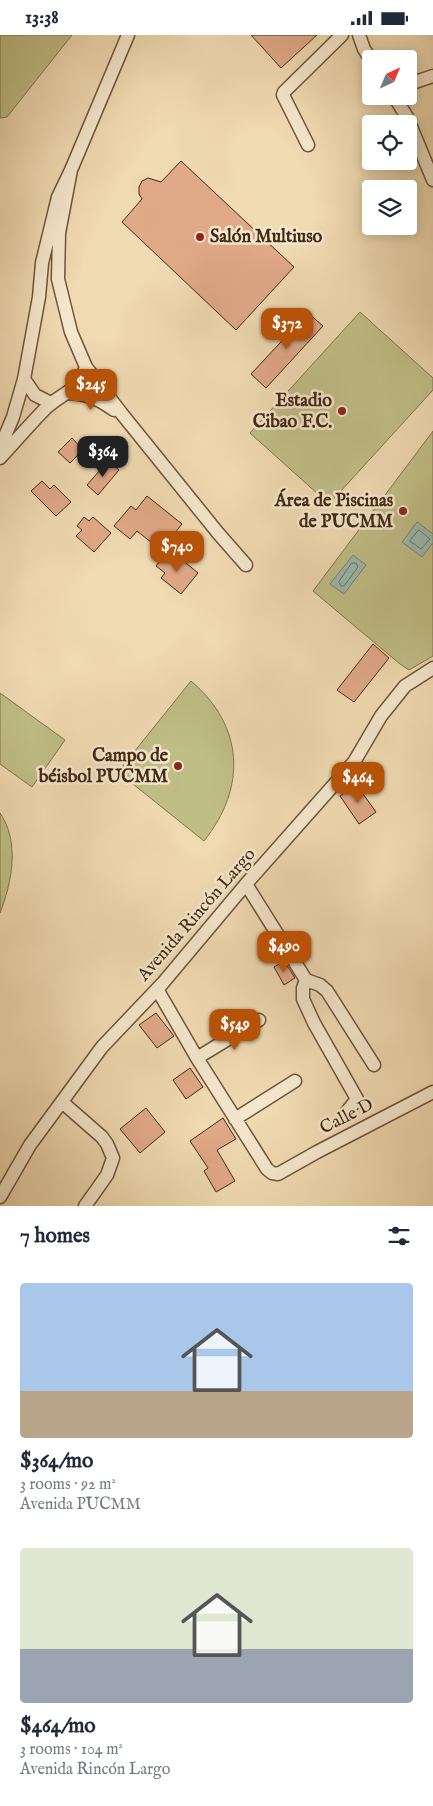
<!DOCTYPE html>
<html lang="en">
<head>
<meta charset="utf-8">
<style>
  :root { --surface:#fff; --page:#f2f2f3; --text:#1f2937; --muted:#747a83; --accent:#b45309 }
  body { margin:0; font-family:"IM FELL English",serif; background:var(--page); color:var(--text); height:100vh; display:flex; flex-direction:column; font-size:19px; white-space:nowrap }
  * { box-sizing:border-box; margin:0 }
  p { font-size:16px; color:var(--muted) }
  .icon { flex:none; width:28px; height:28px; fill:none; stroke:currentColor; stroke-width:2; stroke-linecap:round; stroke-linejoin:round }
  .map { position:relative; height:1171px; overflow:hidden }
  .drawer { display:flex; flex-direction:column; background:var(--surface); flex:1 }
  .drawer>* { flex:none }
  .needle { width:32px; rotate:44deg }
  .tools { position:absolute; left:362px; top:15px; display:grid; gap:10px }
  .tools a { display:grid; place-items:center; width:55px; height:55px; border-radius:5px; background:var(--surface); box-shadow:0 2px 12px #0003; font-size:25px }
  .price { position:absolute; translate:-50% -42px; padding:0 11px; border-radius:10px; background:var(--accent); color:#fff; font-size:16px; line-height:32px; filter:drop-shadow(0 1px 2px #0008) }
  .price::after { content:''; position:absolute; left:50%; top:30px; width:15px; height:11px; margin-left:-8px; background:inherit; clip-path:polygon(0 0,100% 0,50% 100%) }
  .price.current { background:#222; color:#fff }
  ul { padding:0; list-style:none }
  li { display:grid; align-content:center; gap:10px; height:265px; padding:0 20px }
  li span { display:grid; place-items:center; height:155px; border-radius:5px; color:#555 }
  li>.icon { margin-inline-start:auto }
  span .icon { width:90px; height:90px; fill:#fffc; stroke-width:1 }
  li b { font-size:21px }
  h2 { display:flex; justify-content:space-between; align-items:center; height:60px; padding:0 20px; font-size:21px }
  .status { display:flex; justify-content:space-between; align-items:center; height:35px; padding:0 25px; background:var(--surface); direction:ltr }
  .status svg { height:14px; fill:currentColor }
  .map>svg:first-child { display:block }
</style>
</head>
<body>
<div class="status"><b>13:38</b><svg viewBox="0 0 49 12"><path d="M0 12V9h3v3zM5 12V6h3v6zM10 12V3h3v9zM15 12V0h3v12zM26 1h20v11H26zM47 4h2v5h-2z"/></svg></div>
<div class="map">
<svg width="433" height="1171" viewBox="0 0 433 1171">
  <rect width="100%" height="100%" fill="#f0dab1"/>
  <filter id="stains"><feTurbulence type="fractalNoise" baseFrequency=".004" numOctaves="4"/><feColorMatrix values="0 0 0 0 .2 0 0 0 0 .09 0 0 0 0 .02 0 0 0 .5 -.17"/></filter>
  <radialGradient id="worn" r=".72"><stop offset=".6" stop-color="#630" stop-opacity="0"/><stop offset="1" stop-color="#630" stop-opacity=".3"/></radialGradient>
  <path fill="#c0be87" stroke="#81744e" d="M0 0H72L7 82 0 83Z
    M360 277 433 343V355L329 469 250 398Z
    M433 396V621L409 635 400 629 313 556Z
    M191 646C244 691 247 752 204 806L118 737Z
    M0 658 65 705 32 752 0 729Z
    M0 778C20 807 12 847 0 878Z"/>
  <path fill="#9abaaf" stroke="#778071" d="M417 487 433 499V508L422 522 402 507Z
    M353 520 366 530 344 559 330 549Z"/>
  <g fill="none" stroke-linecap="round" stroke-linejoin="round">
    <path stroke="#6e7262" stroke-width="1" d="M419 495 430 504 421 514 410 506Z
      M352 528H356L358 532 344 551H341L339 547Z"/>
  </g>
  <path fill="#e0a988" stroke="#422914" d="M251 0H317L281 33Z
    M181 126 294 232 236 295 122 187 142 164 139 159V152L142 146 148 143 161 147Z
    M308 278 323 291 266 353 251 339Z
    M72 403 83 415 70 428 58 417Z
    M108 426 119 435 98 460 87 450Z
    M42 446 50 454 54 450 71 467 56 481 31 456Z
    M147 461 182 489 170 504 161 497 152 508 137 496 130 504 114 491 131 471 136 475Z
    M84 482 89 486 93 482 111 498 94 517 76 501 82 495 77 491Z
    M166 518 177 527 180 523 198 538 181 559 161 543 165 538 156 531Z
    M373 609 389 623 354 667 337 655Z
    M356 749 376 777 359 789 340 761Z
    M284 926 295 943 284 950 274 932Z
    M156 978 174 1001 157 1013 139 990Z
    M190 1033 203 1052 186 1064 173 1045Z
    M146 1073 165 1097 140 1118 120 1094Z
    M223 1083 236 1104 217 1115 235 1146 216 1157 204 1136 208 1133 190 1106Z"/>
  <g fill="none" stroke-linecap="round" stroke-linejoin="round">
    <g stroke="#6e553b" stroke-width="15">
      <path id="minor" d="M359 0 364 14 371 25
        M409 49 433 41
        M394 61 407 82 433 145
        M308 110 283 60 284 57 342 0
        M71 135 59 198 58 244 71 297 86 332 122 379 218 498 246 530
        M24 344 35 360 51 368
        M66 358C85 358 99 364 114 375
        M0 413 13 382 24 344 39 262 42 228 58 162 71 135 128 0
        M0 423C15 407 30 389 46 373 63 357 78 357 86 332
        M246 849 306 945 320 950 327 956 374 1030
        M306 945 303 953V964L314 988 357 1064 346 1078
        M157 954 197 1023 267 1134 272 1138 278 1139 317 1117 433 1057
        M197 1023 259 985
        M62 1067 102 1102 107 1109 113 1123 107 1140 85 1171
        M235 1084 295 1046
        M0 1162 30 1110 102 1012 162 949 246 849 354 727 381 681 405 651 433 633"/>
    </g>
    <use href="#minor" stroke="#f5e7cc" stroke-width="12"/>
  </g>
  <g fill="#8f2418" stroke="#f5e7cc" stroke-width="2">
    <circle cx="200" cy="202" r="5"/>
    <circle cx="342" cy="376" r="5"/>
    <circle cx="403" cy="476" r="5"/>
    <circle cx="178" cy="731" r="5"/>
  </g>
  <g text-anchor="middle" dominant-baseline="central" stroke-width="5" stroke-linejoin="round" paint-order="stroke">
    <g font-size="18" font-weight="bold" fill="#422914" stroke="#f5e7cc" text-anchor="end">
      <text x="210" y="202" text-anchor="start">Salón Multiuso</text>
      <text x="332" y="366">Estadio<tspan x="332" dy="21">Cibao F.C.</tspan></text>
      <text x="393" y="466">Área de Piscinas<tspan x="393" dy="21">de PUCMM</tspan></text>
      <text x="168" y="721">Campo de<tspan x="168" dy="21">béisbol PUCMM</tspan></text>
    </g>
    <g font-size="18" fill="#422914" stroke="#f5e7cc">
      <text transform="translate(197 880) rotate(-49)">Avenida Rincón Largo</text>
      <text transform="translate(347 1082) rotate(-27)">Calle D</text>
    </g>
  </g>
  <rect width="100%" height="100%" filter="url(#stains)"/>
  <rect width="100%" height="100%" fill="url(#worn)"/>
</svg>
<div class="tools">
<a><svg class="needle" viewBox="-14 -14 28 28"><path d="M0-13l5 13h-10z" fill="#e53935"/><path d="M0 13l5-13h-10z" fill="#747a83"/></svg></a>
<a><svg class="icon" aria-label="locate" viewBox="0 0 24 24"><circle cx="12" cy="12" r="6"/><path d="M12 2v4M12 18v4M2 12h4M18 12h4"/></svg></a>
<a><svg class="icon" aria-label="layers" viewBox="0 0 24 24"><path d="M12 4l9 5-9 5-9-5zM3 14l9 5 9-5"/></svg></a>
</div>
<b class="price" style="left:287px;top:315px">$372</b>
<b class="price" style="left:91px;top:376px">$245</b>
<b class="price current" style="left:103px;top:443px">$364</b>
<b class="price" style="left:177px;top:538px">$740</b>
<b class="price" style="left:358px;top:769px">$464</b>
<b class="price" style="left:284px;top:938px">$490</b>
<b class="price" style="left:235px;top:1016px">$549</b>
</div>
<section class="drawer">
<h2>7 homes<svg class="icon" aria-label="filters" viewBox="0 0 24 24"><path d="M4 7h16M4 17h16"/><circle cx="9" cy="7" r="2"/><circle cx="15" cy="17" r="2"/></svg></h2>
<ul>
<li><span style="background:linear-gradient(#a9c7e8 70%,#b9a48a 0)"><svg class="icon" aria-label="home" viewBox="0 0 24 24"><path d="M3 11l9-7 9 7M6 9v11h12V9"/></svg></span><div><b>$364/mo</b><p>3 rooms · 92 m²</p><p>Avenida PUCMM</p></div></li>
<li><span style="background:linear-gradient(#dfe7d0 65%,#9aa5b1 0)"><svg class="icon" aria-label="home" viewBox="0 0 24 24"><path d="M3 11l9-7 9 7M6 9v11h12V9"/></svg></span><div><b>$464/mo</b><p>3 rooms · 104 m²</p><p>Avenida Rincón Largo</p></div></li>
</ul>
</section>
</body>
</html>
